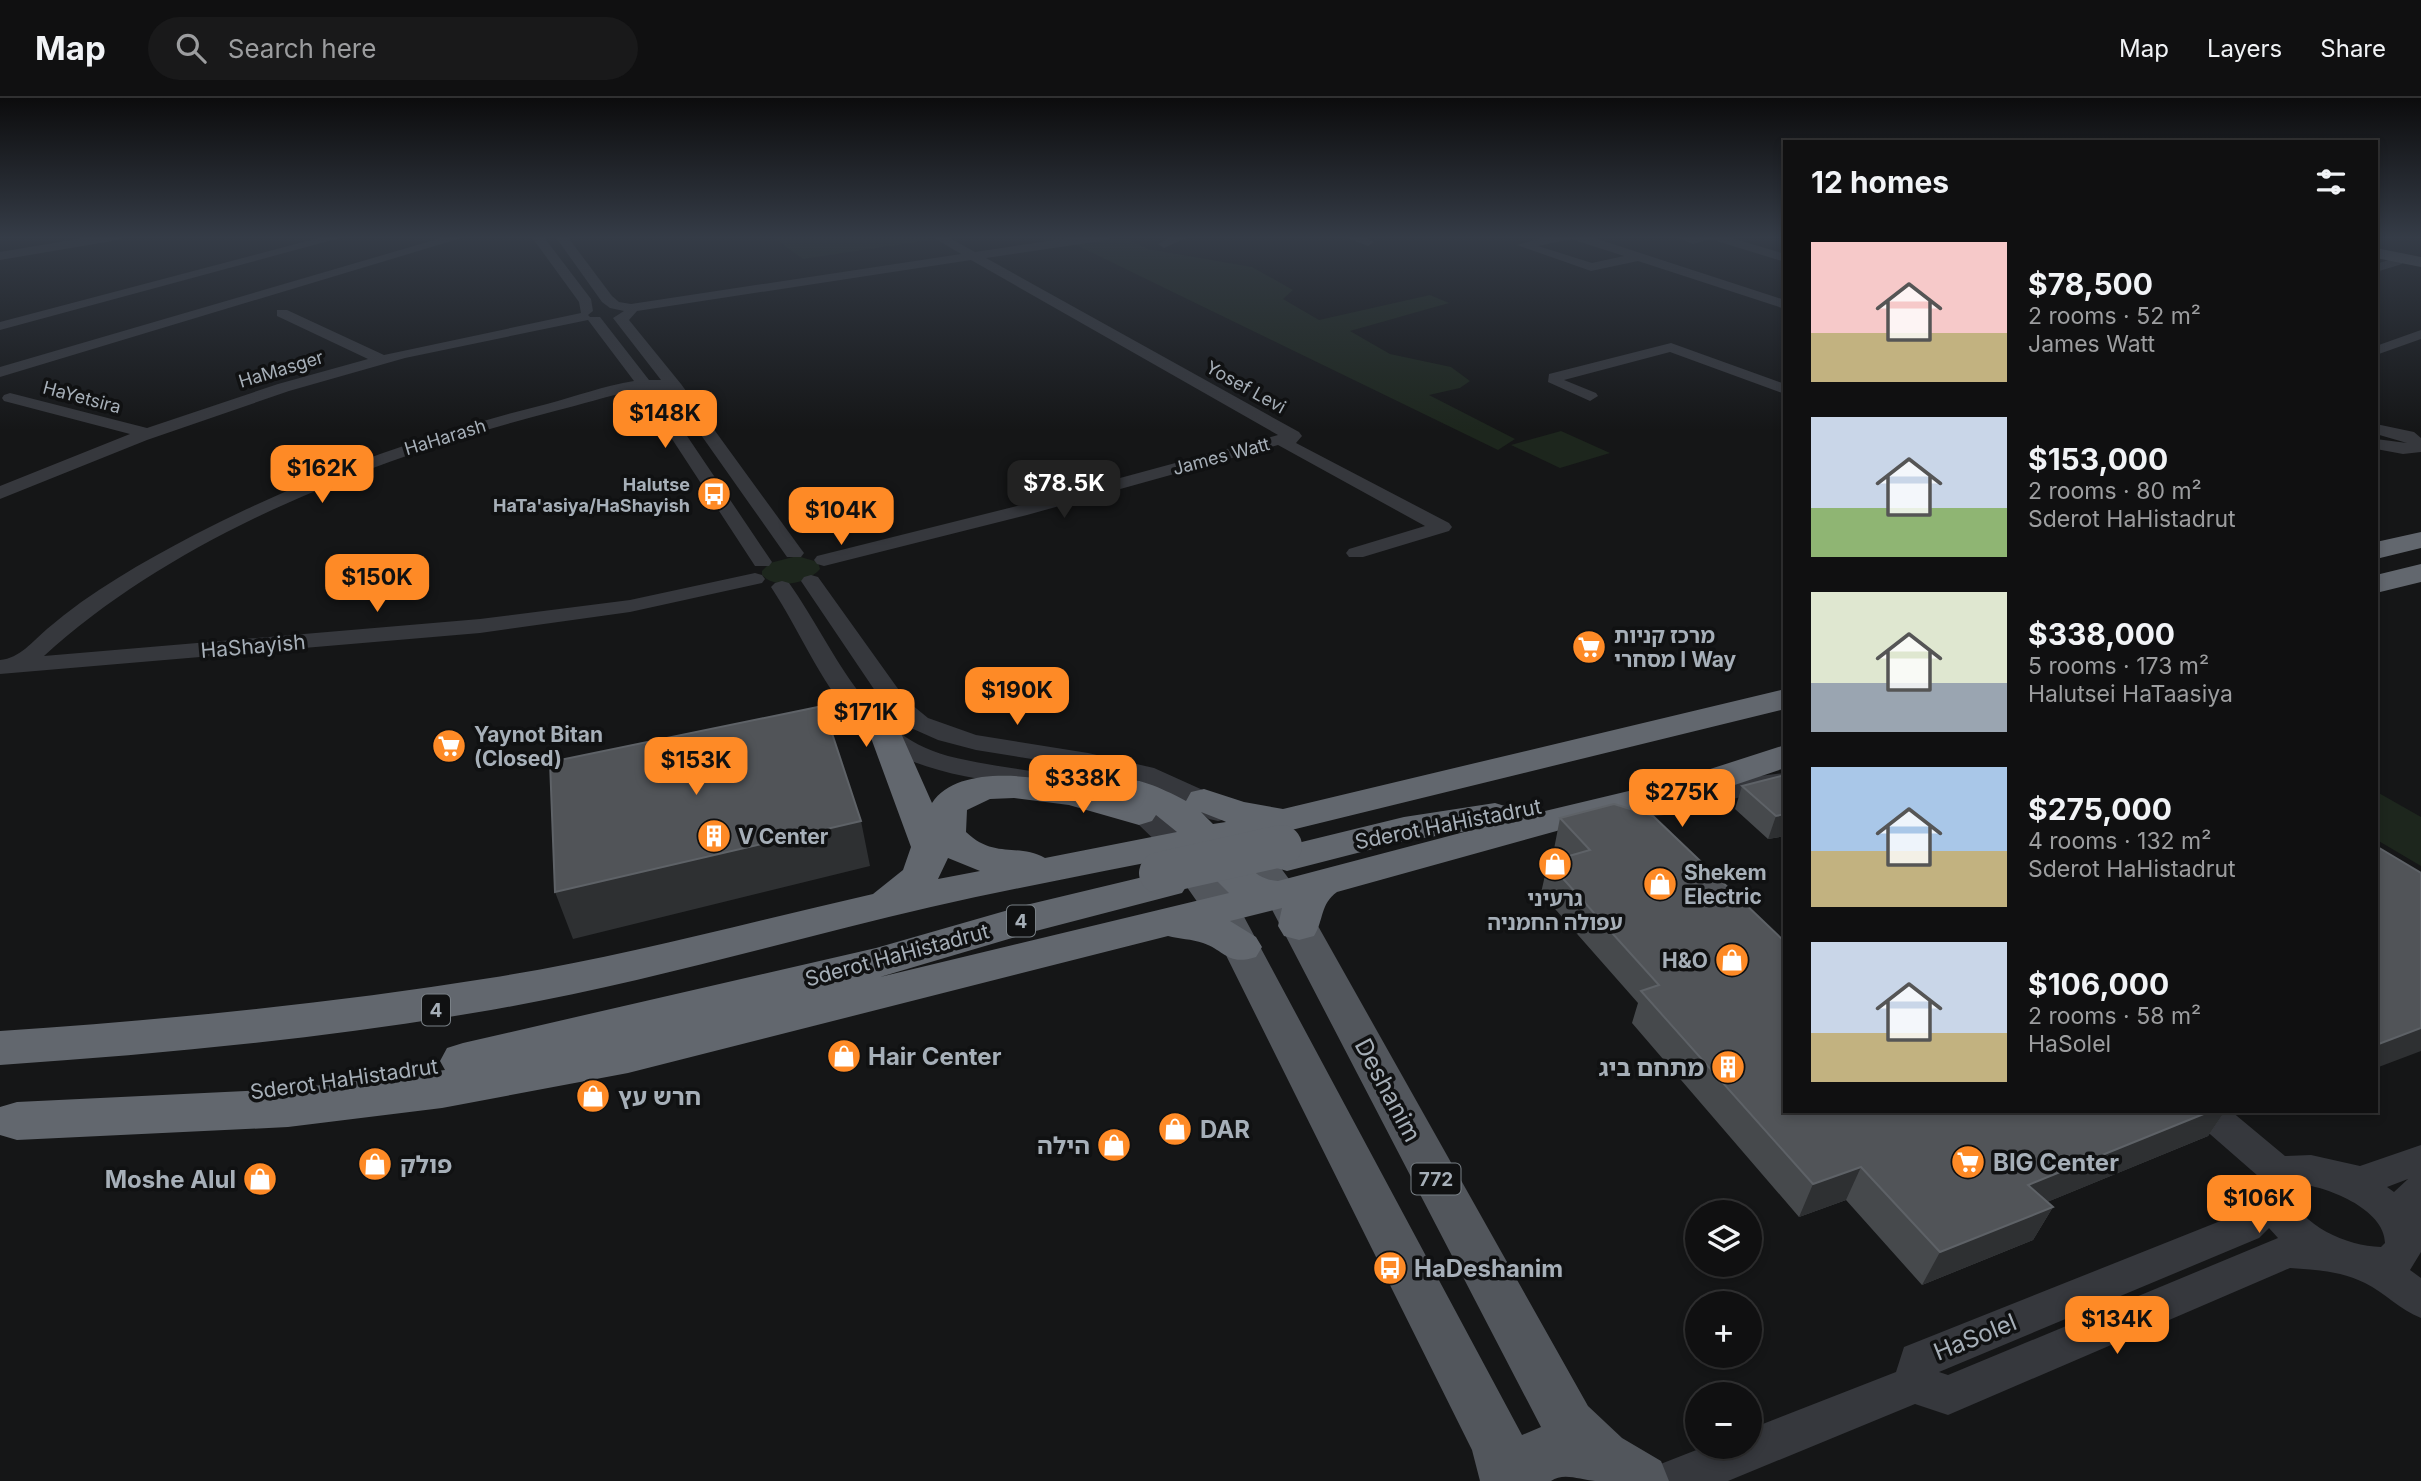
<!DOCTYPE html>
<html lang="en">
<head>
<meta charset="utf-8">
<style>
  :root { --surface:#101011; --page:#19191a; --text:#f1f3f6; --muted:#9c9d9f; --line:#303031; --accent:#fe8a26 }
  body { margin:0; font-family:Inter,"Noto Sans Hebrew",sans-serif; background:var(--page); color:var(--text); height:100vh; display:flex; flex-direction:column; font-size:26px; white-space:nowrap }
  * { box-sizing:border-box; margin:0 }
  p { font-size:23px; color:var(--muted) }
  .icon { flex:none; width:38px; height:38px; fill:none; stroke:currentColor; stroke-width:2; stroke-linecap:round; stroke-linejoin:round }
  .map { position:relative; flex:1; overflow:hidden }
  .side { position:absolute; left:1783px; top:42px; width:595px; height:973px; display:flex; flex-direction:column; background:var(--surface); border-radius:0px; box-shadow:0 4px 10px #0003,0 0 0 2px var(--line) }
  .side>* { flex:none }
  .buttons { position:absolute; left:1685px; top:1102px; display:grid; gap:14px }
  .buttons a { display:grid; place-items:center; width:77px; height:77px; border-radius:50%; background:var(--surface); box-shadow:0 4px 10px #0003,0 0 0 2px var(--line); font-size:35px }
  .price { position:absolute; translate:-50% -60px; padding:0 16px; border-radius:14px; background:var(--accent); color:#111; font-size:23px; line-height:46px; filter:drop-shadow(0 2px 4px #0008) }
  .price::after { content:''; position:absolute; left:50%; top:42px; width:21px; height:16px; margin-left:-10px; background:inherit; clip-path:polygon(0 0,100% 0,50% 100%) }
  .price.active { background:#222; color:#fff }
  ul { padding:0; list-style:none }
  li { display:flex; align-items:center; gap:21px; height:175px; padding:0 28px }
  li span { display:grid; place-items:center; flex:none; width:196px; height:140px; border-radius:0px; color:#555 }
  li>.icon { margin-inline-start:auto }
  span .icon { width:84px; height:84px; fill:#fffc; stroke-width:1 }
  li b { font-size:30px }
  h2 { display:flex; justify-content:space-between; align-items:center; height:84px; padding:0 28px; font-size:30px }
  header { display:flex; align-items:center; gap:42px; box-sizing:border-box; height:98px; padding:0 35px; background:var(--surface); border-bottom:2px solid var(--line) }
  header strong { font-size:33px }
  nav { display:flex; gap:38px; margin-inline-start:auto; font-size:24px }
  .search { width:490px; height:63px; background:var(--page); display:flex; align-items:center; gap:18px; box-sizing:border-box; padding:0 24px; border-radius:38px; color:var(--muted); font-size:26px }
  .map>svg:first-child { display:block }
</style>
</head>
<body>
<header>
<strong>Map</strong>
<div class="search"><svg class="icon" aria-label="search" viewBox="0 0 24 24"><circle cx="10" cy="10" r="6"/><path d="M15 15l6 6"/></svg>Search here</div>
<nav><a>Map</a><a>Layers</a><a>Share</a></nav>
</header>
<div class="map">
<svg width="2421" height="1383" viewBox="0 0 2421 1383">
  <rect width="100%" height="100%" fill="#151617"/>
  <path fill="#1d261d" d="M771 138H924L930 142 803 161Z
    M1037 138 1127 141 1148 151 1252 169 1293 192 1283 201 1319 222 1430 197 1449 205 1350 233 1390 256 1451 269 1470 283 1460 290 1429 297 1515 341 1498 352 1066 142 1047 143Z
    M1561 333 1610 355 1560 370 1511 347Z
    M797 458 818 464 820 471C807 486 776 492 762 477V473L770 465Z
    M2377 694 2421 719V768L2377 742Z"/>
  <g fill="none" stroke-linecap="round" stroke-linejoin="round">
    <path fill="#36383d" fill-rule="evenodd" d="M95 138H124L118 142 0 162V154Z
      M326 138H347L0 232V224Z
      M448 138H468L0 279V269Z
      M531 138H543L591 201 593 213 588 217 590 219H600L649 282H661L613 220 624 213 610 210 602 204 555 138H567L612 198 619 204 631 206 961 156 931 138H946L975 154 1082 138H1114L1108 142 986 160 1299 334 1302 338 1296 345 1449 425 1452 429 1449 433 1363 459H1349L1346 455 1349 451 1425 428 1278 347 1027 417 824 468 817 466 814 462 817 458 1013 409 1278 337 971 162 637 213 629 222 681 286 801 451 804 455 801 459H787L670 293 656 292 772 464 769 468H755L640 292 632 293C606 298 581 307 555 313 380 358 179 435 44 558L480 521 630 502 755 475 762 477 765 481 762 485 630 514 480 535 0 576V562C20 560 32 544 47 531 91 493 143 464 194 437 306 379 425 336 547 306 576 298 604 288 634 283L588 222 405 260 289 293 147 342 0 401V388L130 336 4 303 2 300 4 297 10 295 147 330 278 286 368 261 277 218V212H287L384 257 581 215 579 204Z
      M1173 138H1190L1164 150 1158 146Z
      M1343 138H1362L1374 144 1368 148Z
      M1548 138H1588L1785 202V211L1638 163 1591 173 1517 147ZM1571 141 1624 158 1592 165 1538 148Z
      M1675 138H1725L1785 156V164L1710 141 1693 146Z
      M2398 155 2404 159 2402 166 2376 174V166L2392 161 2394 156Z
      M2421 232V241L2376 257V248Z
      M1671 245 1785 286V296L1670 254 1564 282 1596 295 1598 298 1590 303 1548 284 1549 276Z
      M2376 326 2414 334 2421 340V354L2403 356 2376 351V341L2407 345 2376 336Z
      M811 477 818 479 906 602 928 620 976 637 1088 655 1154 670 1205 693 1231 715 1227 721 1218 723 1209 721 1186 704 1135 681 1088 670 976 652 938 642 911 630 888 612 801 483 804 479Z
      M782 483 789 485C836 551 862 634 948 658 991 669 1037 672 1080 682L1084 688 1080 694 1071 696C1007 682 913 682 864 633 824 593 802 536 771 489L775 485Z
      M1785 675V691L1760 694 1675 716 1612 722 1603 720 1599 714 1603 708 1612 706 1675 700 1759 678Z
      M1120 698C1147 705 1174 723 1190 747L1186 753 1176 756 1166 753 1138 726 1111 712 1107 706 1111 700Z
      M2190 1013H2231L2285 1058 2311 1057 2360 1068 2421 1047V1154L2410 1172 2421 1180V1220C2400 1212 2385 1195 2365 1185 2341 1173 2316 1172 2290 1170L1948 1317 1915 1306 1728 1383H1652L1658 1367 1704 1349H1750V1331L1896 1274 1904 1249 2233 1118 2249 1102 2258 1078 2195 1023ZM2408 1081 2394 1094 2387 1089ZM2296 1086C2325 1087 2385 1111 2385 1145L2381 1149C2346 1148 2301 1128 2288 1093ZM2269 1130 2278 1140 1948 1277 1939 1274 2259 1140Z"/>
    <path fill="#52565c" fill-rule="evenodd" d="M2376 150 2421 159V169L2376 160Z
      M1238 725 1250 728 1300 796 1588 1308 1622 1340 1661 1363 1669 1383C1645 1383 1619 1383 1595 1383 1580 1382 1564 1374 1551 1383H1480L1472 1352 1205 815 1159 749 1165 741 1177 738 1189 741 1235 802 1522 1337 1541 1329 1266 800 1221 736 1226 728Z"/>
    <path fill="#62676e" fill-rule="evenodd" d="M2421 434V450L2376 461V444Z
      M2421 466V484L2376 495V477Z
      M1785 591V611L1230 747C1243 764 1256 782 1278 783L1468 733 1404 743 1287 773 1273 769 1267 760 1273 751 1404 719 1495 705 1508 709 1514 717 1511 721 1679 681 1785 647V670L1702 698 1582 726 1337 794C1320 806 1324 822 1314 838L1299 842 1284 838 1278 828 1282 810 1230 823 1256 839 1262 849 1256 859C1227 868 1226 853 1203 845 1192 841 1179 841 1168 838L628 975 442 1010 288 1029 17 1042 0 1037V1009L17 1004 288 991 445 972 440 963 447 950 463 945 876 850 1026 807 1168 773 1182 777 1188 786 1182 795 1032 834 880 879 1229 795 1212 778 1195 755C1107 773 1019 789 931 809 785 843 640 886 491 912 329 940 165 956 0 967V933C164 922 327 906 490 880 619 860 746 825 873 796L903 772 911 749 871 640 876 633 888 630 900 633 932 705C962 660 1059 682 1103 693L1100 689 1105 681C1131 675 1164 691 1186 703L1191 694 1204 691 1244 704 1283 711ZM1014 700 1069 707 1139 727 1152 723 1156 717 1177 734 1045 760C1018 745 994 761 966 734L967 712 990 701ZM1201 714 1224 723 1226 724 1213 726ZM948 760 980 773 938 781Z"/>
    <path stroke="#62676e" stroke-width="42" d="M1160 775 1281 748"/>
  </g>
  <path fill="#46494c" d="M1785 677V738L1768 741 1735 711 1742 688Z
    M1614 706 1785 1013H2225L2208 1038 2047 1104 2053 1109 2033 1142 1922 1187 1846 1102 1799 1119 1632 925 1638 905 1541 795 1548 764 1562 760 1554 751 1560 720Z"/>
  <path fill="#2e3032" d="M1785 716V738L1768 741 1776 718Z
    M861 723 870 768 573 841 555 794Z
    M2421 930V953L2376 970V947Z
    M2211 1013H2225L2208 1038 2008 1120 2028 1087Z
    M1861 1069 1846 1102 1799 1119 1813 1086Z
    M2053 1109 2033 1142 1922 1187 1940 1154Z"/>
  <path fill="#515458" stroke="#5e6267" stroke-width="2" d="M823 608 861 723 555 794 550 664Z
    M1785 677V716L1776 718 1742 688Z
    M1614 706 1653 718 1785 844V1013H2211L2028 1087 2053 1109 1940 1154 1861 1069 1813 1086 1641 893 1659 887 1548 764 1590 752 1560 720Z
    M2376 748 2421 775V930L2376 947Z"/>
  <linearGradient id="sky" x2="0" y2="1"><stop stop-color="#0c0c0d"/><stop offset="0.42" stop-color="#353c47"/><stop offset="1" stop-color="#353c47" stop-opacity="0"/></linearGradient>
  <rect width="2421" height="332" fill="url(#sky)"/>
  <defs>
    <g id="bus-disc" transform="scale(1.75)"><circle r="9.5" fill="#fe8a26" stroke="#101112"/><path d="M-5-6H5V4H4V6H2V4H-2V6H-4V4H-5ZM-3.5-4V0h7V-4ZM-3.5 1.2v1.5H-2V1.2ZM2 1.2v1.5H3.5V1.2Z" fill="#fff"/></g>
    <g id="supermarket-disc" transform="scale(1.75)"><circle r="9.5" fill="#fe8a26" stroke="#101112"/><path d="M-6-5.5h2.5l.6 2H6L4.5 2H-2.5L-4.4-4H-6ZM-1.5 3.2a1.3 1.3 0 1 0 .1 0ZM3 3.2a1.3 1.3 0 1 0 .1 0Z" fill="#fff"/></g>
    <g id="building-disc" transform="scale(1.75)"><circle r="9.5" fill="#fe8a26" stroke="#101112"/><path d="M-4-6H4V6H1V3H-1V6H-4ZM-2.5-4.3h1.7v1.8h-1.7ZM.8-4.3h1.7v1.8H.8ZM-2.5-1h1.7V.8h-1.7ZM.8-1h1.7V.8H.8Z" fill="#fff"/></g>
    <g id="shop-disc" transform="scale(1.75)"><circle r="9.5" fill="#fe8a26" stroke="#101112"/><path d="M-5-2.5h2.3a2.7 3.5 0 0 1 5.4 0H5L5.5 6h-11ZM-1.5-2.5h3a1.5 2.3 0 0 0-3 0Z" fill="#fff"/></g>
  </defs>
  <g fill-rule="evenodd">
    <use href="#bus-disc" x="714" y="396"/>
    <use href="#supermarket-disc" x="1589" y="549"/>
    <use href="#supermarket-disc" x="449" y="648"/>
    <use href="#building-disc" x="714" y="738"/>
    <use href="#shop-disc" x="1555" y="766"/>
    <use href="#shop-disc" x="1660" y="786"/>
    <use href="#shop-disc" x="1732" y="862"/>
    <use href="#shop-disc" x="844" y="958"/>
    <use href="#building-disc" x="1728" y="969"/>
    <use href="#shop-disc" x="593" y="998"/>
    <use href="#shop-disc" x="1175" y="1031"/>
    <use href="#shop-disc" x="1114" y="1047"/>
    <use href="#supermarket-disc" x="1968" y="1064"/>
    <use href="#shop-disc" x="375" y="1066"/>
    <use href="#shop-disc" x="260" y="1081"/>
    <use href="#bus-disc" x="1390" y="1170"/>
  </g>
  <g text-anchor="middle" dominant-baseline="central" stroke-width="7" stroke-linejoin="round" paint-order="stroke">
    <g font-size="18" fill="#a6afb8" stroke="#101112">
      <text transform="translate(281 271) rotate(-17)">HaMasger</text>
      <text transform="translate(1246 289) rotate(29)">Yosef Levi</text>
      <text transform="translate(82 299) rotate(15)">HaYetsira</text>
      <text transform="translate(445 339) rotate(-17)">HaHarash</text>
      <text transform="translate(1221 358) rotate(-15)">James Watt</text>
    </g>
    <g font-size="18" font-weight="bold" fill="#a6afb8" stroke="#101112" text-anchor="end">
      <text x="690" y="386">Halutse<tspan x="690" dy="21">HaTa'asiya/HaShayish</tspan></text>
    </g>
    <g fill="#101112" stroke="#798086" stroke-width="2">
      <rect x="1007" y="807.5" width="28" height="31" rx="5"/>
      <rect x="422" y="896.5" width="28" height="31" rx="5"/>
      <rect x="1411.5" y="1065.5" width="49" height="31" rx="5"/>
    </g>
    <g font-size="19" font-weight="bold" fill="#a6afb8">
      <text x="1021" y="823">4</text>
      <text x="436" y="912">4</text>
      <text x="1436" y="1081">772</text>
    </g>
    <g font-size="21" font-weight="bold" fill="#a6afb8" stroke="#101112" text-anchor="start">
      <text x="1614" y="537">מרכז קניות<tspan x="1614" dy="24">מסחרי I Way</tspan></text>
      <text x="474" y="636">Yaynot Bitan<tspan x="474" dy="24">(Closed)</tspan></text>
      <text x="738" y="738">V Center</text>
      <text x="1684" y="774">Shekem<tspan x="1684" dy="24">Electric</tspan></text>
      <text x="1555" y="800" text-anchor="middle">גרעיני<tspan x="1555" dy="24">עפולה החמניה</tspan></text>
      <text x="1708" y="862" text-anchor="end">H&amp;O</text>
    </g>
    <g font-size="21" fill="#a6afb8" stroke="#101112">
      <text transform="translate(253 548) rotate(-5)">HaShayish</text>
      <text transform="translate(1448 726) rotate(-11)">Sderot HaHistadrut</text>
      <text transform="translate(897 857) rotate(-15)">Sderot HaHistadrut</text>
      <text transform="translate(344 981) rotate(-8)">Sderot HaHistadrut</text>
    </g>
    <g font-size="24" font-weight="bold" fill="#a6afb8" stroke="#101112" text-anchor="start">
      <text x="868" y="958">Hair Center</text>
      <text x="1704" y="969" text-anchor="end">מתחם ביג</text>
      <text x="618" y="998">חרש עץ</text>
      <text x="1200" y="1031">DAR</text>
      <text x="1090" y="1047" text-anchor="end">הילה</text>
      <text x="1993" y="1064">BIG Center</text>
      <text x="400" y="1066">פולק</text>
      <text x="236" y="1081" text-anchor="end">Moshe Alul</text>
      <text x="1414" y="1170">HaDeshanim</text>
    </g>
    <g font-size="24" fill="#a6afb8" stroke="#101112">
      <text transform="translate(1388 992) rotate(62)">Deshanim</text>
      <text transform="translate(1975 1239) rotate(-22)">HaSolel</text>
    </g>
  </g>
</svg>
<div class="buttons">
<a><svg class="icon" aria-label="layers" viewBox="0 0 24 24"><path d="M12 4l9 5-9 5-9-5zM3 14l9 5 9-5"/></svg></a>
<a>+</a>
<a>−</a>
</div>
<b class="price" style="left:665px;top:352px">$148K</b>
<b class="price" style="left:322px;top:407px">$162K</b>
<b class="price active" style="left:1064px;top:422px">$78.5K</b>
<b class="price" style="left:841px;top:449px">$104K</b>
<b class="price" style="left:377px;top:516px">$150K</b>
<b class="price" style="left:1017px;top:629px">$190K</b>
<b class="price" style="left:866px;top:651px">$171K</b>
<b class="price" style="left:696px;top:699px">$153K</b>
<b class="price" style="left:1083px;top:717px">$338K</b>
<b class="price" style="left:1682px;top:731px">$275K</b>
<b class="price" style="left:2259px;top:1137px">$106K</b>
<b class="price" style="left:2117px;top:1258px">$134K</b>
<section class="side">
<h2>12 homes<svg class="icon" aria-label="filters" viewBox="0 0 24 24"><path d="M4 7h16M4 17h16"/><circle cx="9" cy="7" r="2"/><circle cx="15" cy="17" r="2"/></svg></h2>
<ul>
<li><span style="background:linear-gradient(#f6c9c9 65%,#c2b280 0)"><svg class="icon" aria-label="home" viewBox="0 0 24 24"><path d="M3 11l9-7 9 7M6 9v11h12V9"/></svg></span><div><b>$78,500</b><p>2 rooms · 52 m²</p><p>James Watt</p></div></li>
<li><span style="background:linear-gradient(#c9d6e8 65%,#8fb573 0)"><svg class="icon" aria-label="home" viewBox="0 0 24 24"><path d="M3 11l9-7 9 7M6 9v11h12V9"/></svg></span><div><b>$153,000</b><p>2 rooms · 80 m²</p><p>Sderot HaHistadrut</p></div></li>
<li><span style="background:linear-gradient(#dfe7d0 65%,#9aa5b1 0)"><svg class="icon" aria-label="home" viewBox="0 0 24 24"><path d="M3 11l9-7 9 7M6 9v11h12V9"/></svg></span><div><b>$338,000</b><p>5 rooms · 173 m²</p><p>Halutsei HaTaasiya</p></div></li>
<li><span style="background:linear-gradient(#a9c7e8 60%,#c2b280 0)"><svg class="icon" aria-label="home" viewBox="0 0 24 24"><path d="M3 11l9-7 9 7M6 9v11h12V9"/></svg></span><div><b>$275,000</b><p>4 rooms · 132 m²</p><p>Sderot HaHistadrut</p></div></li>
<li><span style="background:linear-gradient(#c9d6e8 65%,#c2b280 0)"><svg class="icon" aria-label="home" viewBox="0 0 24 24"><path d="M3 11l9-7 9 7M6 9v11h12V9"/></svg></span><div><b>$106,000</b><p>2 rooms · 58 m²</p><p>HaSolel</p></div></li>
</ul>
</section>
</div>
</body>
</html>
